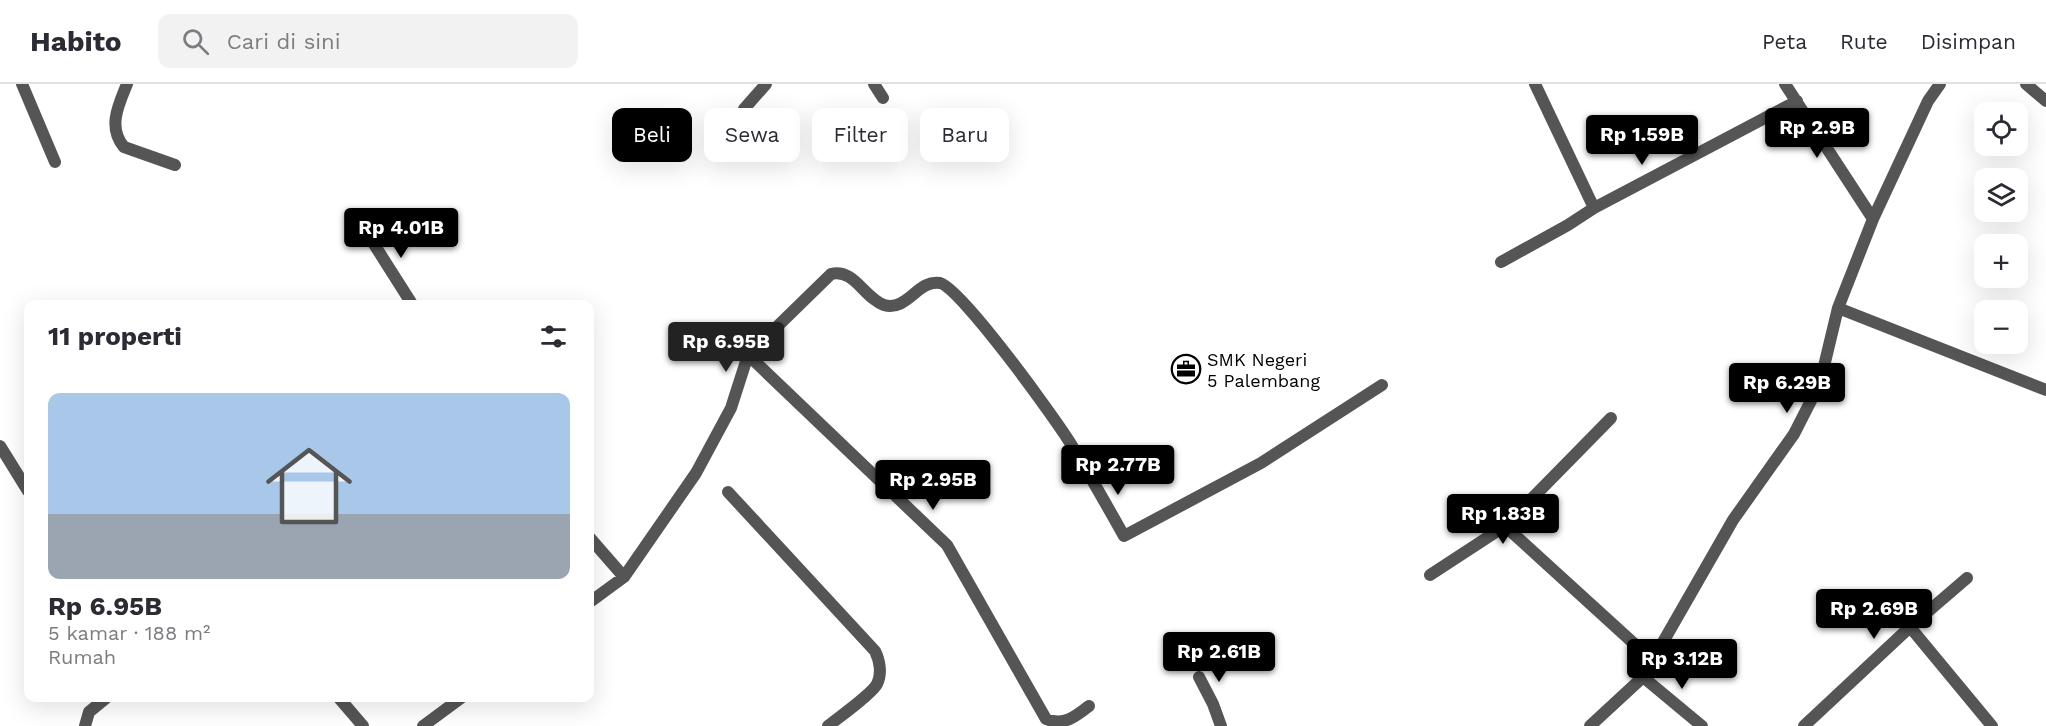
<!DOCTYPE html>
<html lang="id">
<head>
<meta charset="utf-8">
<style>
  :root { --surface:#fff; --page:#f2f2f3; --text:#2b2b33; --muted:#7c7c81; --line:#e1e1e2; --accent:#000 }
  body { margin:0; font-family:"Work Sans",sans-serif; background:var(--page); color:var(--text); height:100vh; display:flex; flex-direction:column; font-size:22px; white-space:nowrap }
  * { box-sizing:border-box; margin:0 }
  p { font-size:20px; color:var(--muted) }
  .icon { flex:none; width:33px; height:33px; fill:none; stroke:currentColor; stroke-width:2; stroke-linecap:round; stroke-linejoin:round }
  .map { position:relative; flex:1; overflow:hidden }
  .details { position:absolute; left:24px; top:216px; width:570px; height:402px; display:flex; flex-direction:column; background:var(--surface); border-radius:12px; box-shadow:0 6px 24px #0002 }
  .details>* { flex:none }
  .banner { position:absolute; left:612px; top:24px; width:570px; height:54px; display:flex; gap:12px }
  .fabs { position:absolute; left:1974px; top:18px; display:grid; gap:12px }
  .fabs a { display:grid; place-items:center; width:54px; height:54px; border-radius:12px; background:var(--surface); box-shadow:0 6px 24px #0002; font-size:30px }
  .price { position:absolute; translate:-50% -51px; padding:0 14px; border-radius:6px; background:var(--accent); color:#fff; font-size:20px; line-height:39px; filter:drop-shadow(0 2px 3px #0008) }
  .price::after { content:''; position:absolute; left:50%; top:36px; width:18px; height:14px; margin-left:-9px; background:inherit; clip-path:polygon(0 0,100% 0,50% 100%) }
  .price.on { background:#222; color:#fff }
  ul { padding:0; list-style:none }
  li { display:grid; align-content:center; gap:12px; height:318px; padding:0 24px }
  li span { display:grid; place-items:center; height:186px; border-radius:12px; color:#555 }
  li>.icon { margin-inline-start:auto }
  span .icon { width:108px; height:108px; fill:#fffc; stroke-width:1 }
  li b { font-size:26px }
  h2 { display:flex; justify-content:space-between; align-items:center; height:72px; padding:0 24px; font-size:26px }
  .chip { padding:0 21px; border-radius:12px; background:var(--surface); box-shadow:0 6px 24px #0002; font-size:21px; line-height:54px }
  .chip.on { background:var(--accent); color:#fff }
  header { display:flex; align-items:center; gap:36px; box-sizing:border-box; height:84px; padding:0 30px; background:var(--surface); border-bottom:2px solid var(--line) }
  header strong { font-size:28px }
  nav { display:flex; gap:33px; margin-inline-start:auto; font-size:21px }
  .search { width:420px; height:54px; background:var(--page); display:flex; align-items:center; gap:15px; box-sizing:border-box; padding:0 21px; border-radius:12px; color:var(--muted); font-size:22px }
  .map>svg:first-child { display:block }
</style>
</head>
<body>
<header>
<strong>Habito</strong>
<div class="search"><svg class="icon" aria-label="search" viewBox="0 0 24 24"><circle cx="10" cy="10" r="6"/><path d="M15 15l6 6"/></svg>Cari di sini</div>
<nav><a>Peta</a><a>Rute</a><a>Disimpan</a></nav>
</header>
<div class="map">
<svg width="2046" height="642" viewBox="0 0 2046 642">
  <rect width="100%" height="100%" fill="#fff"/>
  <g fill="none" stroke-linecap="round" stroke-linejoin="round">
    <path stroke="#555" stroke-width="12" d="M22 0 55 78
      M127 0C119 20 107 43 124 63L175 81
      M874 0 883 14
      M1535 0 1594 124 1797 17
      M1785 0 1873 135
      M2026 0 2046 17
      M744 25 766 0
      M365 146 412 220
      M1501 178 1568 141 1594 124
      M1838 224 2046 306
      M748 271 947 461 1046 635C1064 642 1075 633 1089 622
      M1611 334 1505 442 1652 576
      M0 362 28 407
      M728 408 875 567C880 577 882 590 877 600 872 610 838 634 828 642
      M590 454 624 493
      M1430 491 1505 442
      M590 518 624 493 696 389 731 324 748 271 831 190C854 184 864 214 884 221 907 228 918 195 940 199 961 204 1054 333 1069 357 1088 388 1106 420 1124 452L1261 379 1382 301
      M1910 543 1992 642
      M1199 593 1213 620 1221 642
      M1643 593 1702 642
      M339 614 363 642
      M85 642 89 628 106 614
      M423 642 461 614
      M1590 642 1643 593 1733 436 1794 350 1820 299 1838 224 1873 135 1928 17 1940 0
      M1804 642 1910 543 1967 494"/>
  </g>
  <defs>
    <g id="office-ring" transform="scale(1.5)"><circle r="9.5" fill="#fff" stroke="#000" stroke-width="1.5"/><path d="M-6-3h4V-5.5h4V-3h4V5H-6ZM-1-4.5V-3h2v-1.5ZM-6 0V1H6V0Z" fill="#000"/></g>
  </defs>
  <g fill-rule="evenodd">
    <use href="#office-ring" x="1186" y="285"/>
  </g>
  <g text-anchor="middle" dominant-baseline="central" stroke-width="6" stroke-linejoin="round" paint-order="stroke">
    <g font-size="18" fill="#000" stroke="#fff" text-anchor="start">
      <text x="1207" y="275">SMK Negeri<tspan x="1207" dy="21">5 Palembang</tspan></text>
    </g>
  </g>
</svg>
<div class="fabs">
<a><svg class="icon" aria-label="locate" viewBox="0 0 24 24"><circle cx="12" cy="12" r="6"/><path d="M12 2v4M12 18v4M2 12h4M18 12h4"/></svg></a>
<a><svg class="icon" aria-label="layers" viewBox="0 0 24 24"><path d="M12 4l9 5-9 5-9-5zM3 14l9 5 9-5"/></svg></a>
<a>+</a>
<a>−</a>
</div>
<b class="price" style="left:1817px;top:75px">Rp 2.9B</b>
<b class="price" style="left:1642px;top:82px">Rp 1.59B</b>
<b class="price" style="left:401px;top:175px">Rp 4.01B</b>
<b class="price on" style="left:726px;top:289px">Rp 6.95B</b>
<b class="price" style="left:1787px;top:330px">Rp 6.29B</b>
<b class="price" style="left:1118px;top:412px">Rp 2.77B</b>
<b class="price" style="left:933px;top:427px">Rp 2.95B</b>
<b class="price" style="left:1503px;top:461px">Rp 1.83B</b>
<b class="price" style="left:1874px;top:556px">Rp 2.69B</b>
<b class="price" style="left:1219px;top:599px">Rp 2.61B</b>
<b class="price" style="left:1682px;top:606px">Rp 3.12B</b>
<div class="banner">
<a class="chip on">Beli</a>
<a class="chip">Sewa</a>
<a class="chip">Filter</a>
<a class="chip">Baru</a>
</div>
<section class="details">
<h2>11 properti<svg class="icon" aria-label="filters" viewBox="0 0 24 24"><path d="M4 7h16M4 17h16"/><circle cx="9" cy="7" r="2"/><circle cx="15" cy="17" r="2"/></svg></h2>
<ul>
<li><span style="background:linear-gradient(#a9c7e8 65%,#9aa5b1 0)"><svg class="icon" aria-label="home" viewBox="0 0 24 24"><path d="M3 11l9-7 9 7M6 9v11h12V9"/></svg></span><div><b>Rp 6.95B</b><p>5 kamar · 188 m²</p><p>Rumah</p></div></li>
</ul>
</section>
</div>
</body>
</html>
